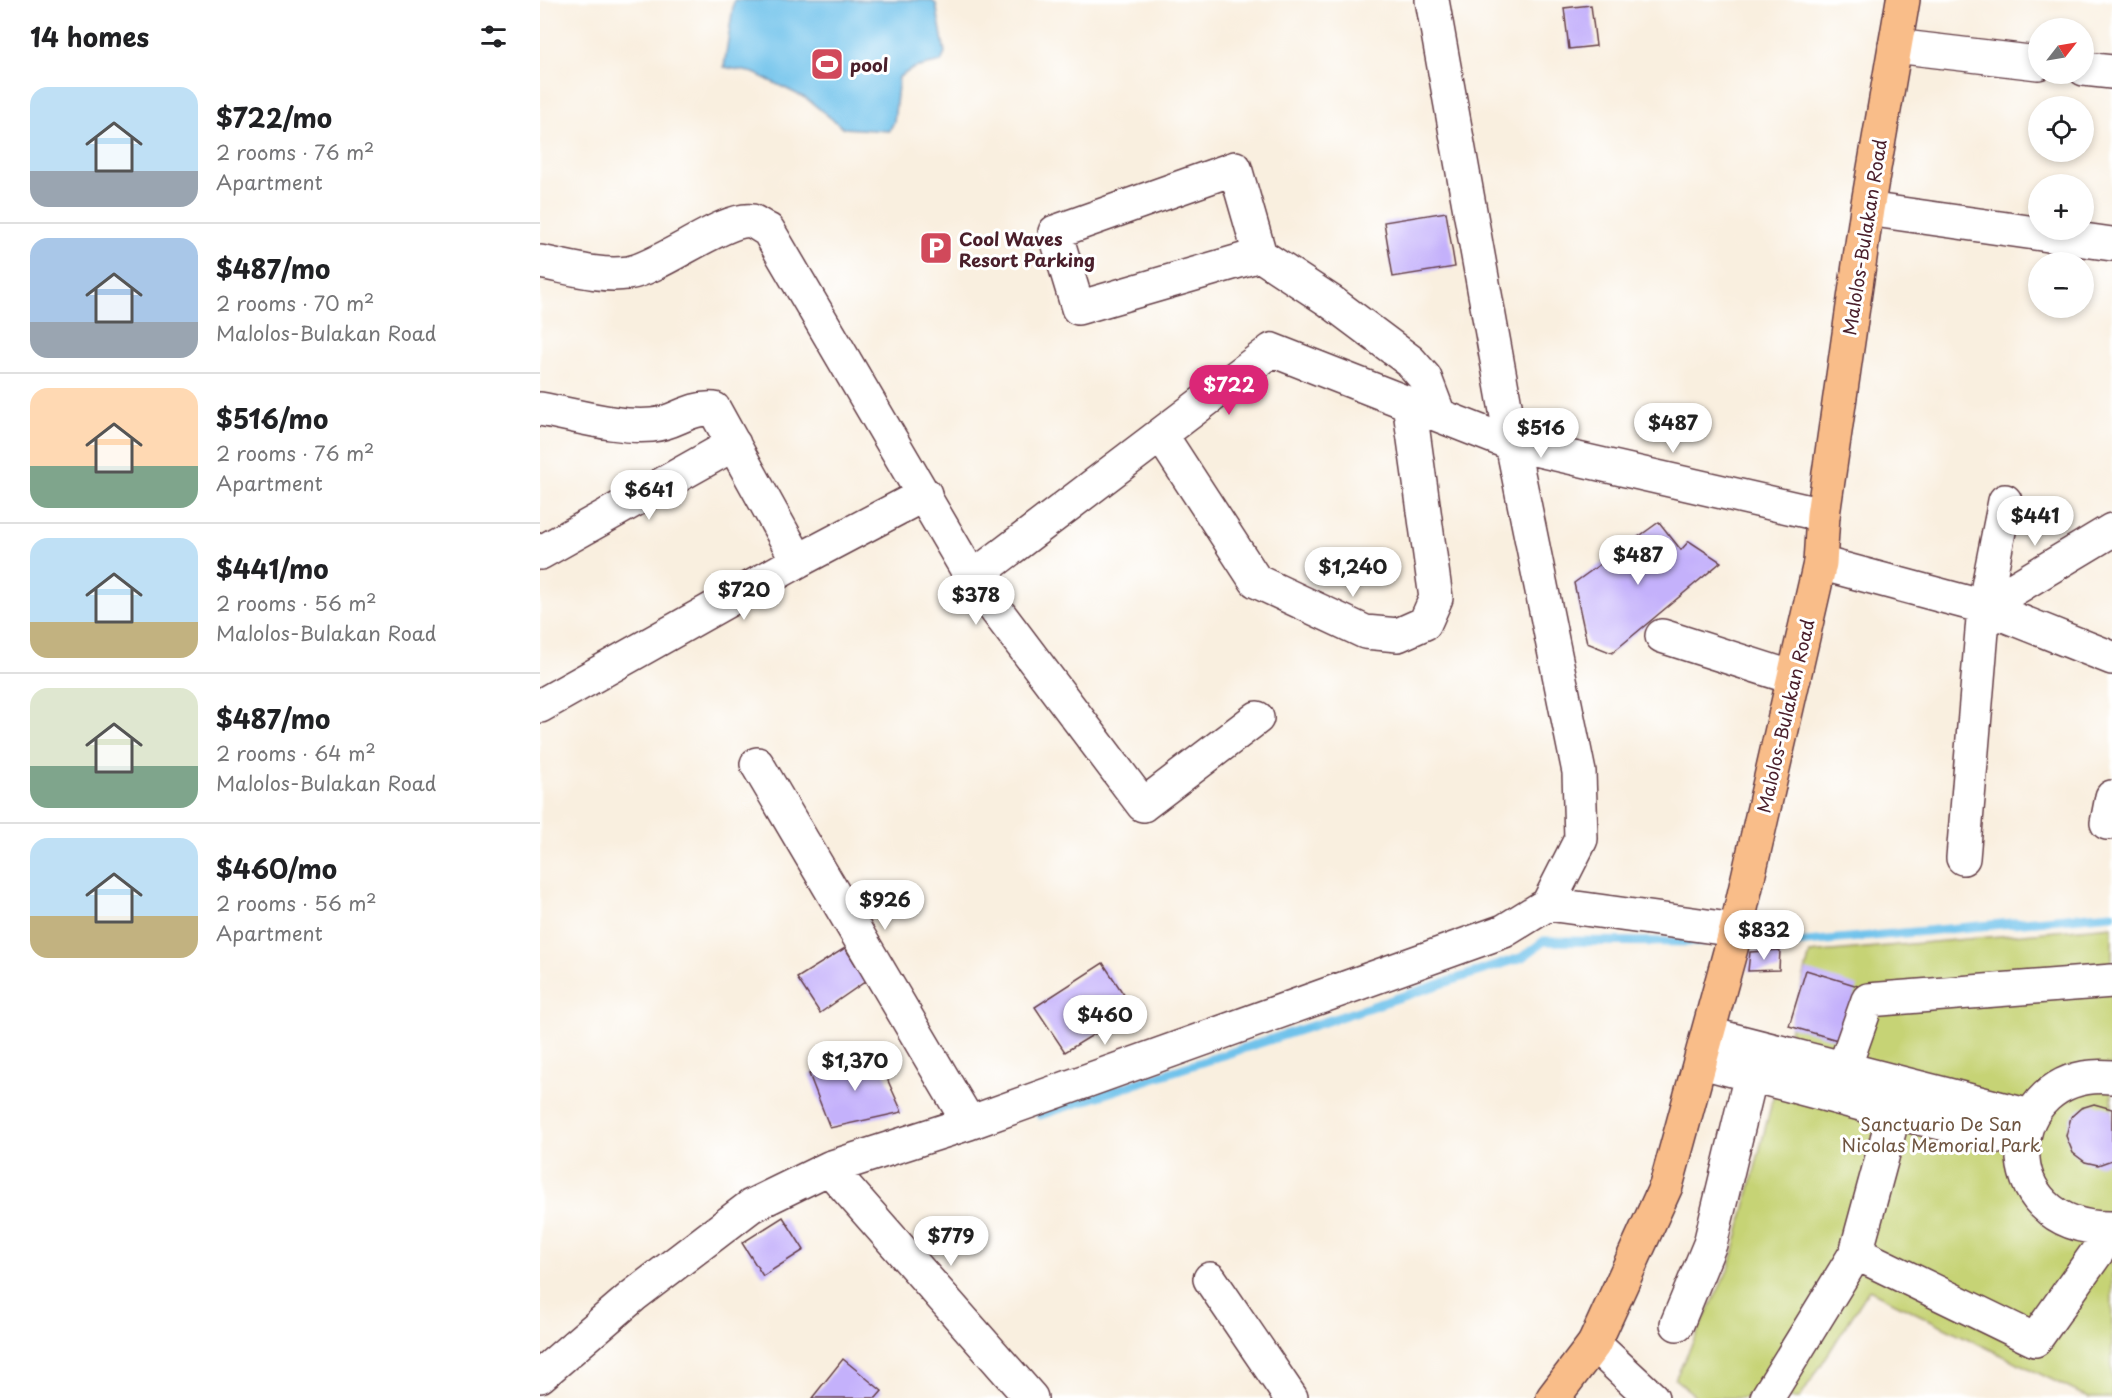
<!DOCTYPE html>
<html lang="en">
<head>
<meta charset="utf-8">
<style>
  :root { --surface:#fff; --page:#f2f2f2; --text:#202124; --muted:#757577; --line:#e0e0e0; --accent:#db2777 }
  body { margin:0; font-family:"Playpen Sans",sans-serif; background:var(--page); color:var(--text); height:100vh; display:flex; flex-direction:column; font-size:22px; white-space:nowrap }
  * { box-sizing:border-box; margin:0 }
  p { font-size:20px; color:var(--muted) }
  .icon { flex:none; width:33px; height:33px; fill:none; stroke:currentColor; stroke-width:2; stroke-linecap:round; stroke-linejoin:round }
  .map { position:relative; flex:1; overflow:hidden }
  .drawer { display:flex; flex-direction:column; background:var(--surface); width:540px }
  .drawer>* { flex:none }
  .needle { width:39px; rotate:59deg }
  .controls { position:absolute; left:1488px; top:18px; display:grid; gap:12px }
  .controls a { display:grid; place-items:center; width:66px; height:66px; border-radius:50%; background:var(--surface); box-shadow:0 3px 9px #0003; font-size:30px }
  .price { position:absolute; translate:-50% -51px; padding:0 14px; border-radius:21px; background:#fff; color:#222; font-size:20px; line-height:39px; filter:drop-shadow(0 2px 3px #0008) }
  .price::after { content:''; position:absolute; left:50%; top:36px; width:18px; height:14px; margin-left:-9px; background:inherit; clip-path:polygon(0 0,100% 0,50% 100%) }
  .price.current { background:var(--accent); color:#fff }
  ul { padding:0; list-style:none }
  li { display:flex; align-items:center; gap:18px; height:150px; padding:0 30px }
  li+li { border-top:2px solid var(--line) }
  li span { display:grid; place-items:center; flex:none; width:168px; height:120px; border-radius:18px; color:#555 }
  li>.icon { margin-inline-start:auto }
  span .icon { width:72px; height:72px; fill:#fffc; stroke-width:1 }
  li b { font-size:26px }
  h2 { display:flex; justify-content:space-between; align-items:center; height:72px; padding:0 30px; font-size:26px }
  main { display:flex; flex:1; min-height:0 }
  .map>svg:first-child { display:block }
</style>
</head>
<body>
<main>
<section class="drawer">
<h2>14 homes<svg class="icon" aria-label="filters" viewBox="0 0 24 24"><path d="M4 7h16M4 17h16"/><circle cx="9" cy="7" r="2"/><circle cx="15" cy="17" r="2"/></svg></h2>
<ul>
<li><span style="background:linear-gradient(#bfe0f5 70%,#9aa5b1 0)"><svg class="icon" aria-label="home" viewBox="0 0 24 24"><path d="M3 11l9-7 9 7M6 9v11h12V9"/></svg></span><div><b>$722/mo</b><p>2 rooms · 76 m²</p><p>Apartment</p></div></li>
<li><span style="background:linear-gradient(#a9c7e8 70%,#9aa5b1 0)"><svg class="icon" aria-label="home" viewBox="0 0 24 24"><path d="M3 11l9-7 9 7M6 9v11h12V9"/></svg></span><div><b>$487/mo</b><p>2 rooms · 70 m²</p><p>Malolos-Bulakan Road</p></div></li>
<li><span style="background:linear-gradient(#ffd9b3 65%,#7fa58c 0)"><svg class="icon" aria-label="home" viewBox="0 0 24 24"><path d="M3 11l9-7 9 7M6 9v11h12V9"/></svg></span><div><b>$516/mo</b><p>2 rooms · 76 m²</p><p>Apartment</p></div></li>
<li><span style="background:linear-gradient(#bfe0f5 70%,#c2b280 0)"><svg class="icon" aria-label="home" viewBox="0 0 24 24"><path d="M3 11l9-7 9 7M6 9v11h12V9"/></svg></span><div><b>$441/mo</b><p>2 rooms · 56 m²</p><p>Malolos-Bulakan Road</p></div></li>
<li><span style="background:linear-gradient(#dfe7d0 65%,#7fa58c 0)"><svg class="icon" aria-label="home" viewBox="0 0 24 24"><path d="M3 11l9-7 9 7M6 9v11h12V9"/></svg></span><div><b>$487/mo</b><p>2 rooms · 64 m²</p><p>Malolos-Bulakan Road</p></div></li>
<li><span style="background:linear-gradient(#bfe0f5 65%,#c2b280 0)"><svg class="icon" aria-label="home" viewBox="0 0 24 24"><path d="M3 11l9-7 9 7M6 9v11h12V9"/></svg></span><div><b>$460/mo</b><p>2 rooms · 56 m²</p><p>Apartment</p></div></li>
</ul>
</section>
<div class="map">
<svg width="1572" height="1398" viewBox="0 0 1572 1398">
  <rect width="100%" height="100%" fill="#fff"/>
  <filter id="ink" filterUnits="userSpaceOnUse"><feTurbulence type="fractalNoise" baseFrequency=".0167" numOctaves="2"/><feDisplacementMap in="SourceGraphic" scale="12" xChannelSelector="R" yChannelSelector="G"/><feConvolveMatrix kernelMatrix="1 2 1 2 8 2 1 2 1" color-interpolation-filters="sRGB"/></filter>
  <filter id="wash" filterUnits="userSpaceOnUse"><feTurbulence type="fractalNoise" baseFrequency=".008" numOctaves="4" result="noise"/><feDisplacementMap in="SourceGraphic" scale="24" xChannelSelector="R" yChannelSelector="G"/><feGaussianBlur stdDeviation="1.35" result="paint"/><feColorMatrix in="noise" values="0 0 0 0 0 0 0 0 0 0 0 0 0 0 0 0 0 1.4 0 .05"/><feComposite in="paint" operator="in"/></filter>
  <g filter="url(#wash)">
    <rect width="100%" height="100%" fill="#f9efdf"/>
    <path fill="#c6d374" stroke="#887950" stroke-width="1.5" d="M1572 926V1398H1549L1329 1290 1260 1398H1158L1135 1379 1190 1266 1270 953Z"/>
    <path fill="#6fc2eb" stroke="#5c708b" stroke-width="1.5" d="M194 0H391L396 4 405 53 401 62 374 68 359 77 354 122 349 131 303 128 267 99 214 73 184 67Z"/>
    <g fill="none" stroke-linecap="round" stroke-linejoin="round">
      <path stroke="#6fc2eb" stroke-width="9" d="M1222 946 1572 914
        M500 1115 983 957 1004 941 1163 942"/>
    </g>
    <g id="blocks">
      <path fill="#c4b1fb" d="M1051 5 1056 46 1029 49 1024 8Z
        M906 212 915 267 853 277 844 222Z
        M1119 522 1141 550 1149 541 1181 562 1072 653 1047 643 1034 583Z
        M305 948 326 981 280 1013 257 978Z
        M1240 950 1239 970 1208 971 1210 952Z
        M563 963 594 1010 525 1052 495 1007Z
        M1266 970 1318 986 1301 1041 1249 1026Z
        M335 1052 362 1112 290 1128 269 1074Z
        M1554 1104 1572 1109V1160L1558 1165 1545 1162 1533 1153 1526 1136 1531 1117 1541 1108Z
        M243 1217 264 1250 223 1276 202 1243Z
        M303 1359 342 1391 336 1398H272Z"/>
    </g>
  </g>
  <g filter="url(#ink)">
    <use href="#blocks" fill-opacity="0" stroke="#643e46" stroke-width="1.5"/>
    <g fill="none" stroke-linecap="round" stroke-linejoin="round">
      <g stroke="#643e46" stroke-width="36">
        <path id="minor" d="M892 0 972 444 1039 772 1041 839 1008 904
          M1355 46 1498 63
          M1544 69 1572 72
          M1327 209 1572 244
          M720 255 695 168 515 232 538 308 720 255 790 301 870 361 885 378 899 415
          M0 262C28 267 59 277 88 273 120 268 186 216 212 221 217 223 223 228 228 230L432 578 603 805 717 718
          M0 409C35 415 76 428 112 425 137 423 147 407 174 409L258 561
          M621 435 716 581 825 632 858 635 885 623 896 598 869 403
          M0 553 194 444
          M1280 563 1444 607 1572 658
          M432 578 732 350 972 444 1283 515
          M1444 607 1572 530
          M1122 636 1254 678
          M0 706 258 561 385 494
          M217 764 429 1123
          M1567 823 1572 797
          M1423 858 1444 607 1465 501
          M1169 1034 1490 1116
          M1162 1062 1355 1113 1483 1141
          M1304 1068 1328 1000 1572 981
          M1572 1077C1458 1066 1448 1231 1572 1228
          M289 1168 491 1398
          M1316 1253 1495 1340 1572 1231
          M670 1279 751 1398
          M1137 1324 1170 1244 1216 1054
          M1054 1344 1112 1398
          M0 1376 93 1296 211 1206 289 1168 429 1123 964 931 1008 904 1196 930
          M1227 1398 1316 1253 1362 1084"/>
      </g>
      <g stroke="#643e46" stroke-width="36">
        <path id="major" d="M1013 1398 1054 1344 1126 1186 1196 930 1280 563 1283 515 1327 209 1363 0"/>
      </g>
      <use href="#minor" stroke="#fff" stroke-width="33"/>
      <use href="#major" stroke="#f9bd89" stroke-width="33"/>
    </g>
  </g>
  <defs>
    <g id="stadium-square" transform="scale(1.725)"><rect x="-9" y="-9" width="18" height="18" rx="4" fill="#d1495b" stroke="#fff"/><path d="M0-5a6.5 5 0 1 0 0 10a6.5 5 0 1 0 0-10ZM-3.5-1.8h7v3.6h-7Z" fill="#fff"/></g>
    <g id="parking-square" transform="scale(1.725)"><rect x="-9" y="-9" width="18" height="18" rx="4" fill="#d1495b" stroke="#fff"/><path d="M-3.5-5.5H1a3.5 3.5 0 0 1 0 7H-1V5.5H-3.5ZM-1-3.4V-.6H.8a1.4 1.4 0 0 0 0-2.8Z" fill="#fff"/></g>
  </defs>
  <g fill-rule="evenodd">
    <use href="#stadium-square" x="287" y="64"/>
    <use href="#parking-square" x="396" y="248"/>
  </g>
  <g text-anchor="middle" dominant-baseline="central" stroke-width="6" stroke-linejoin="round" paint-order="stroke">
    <g font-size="18" font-weight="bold" fill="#4a1f2b" stroke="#fff" text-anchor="start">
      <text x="310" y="64">pool</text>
      <text x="419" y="238">Cool Waves<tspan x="419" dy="21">Resort Parking</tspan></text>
    </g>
    <g font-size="18" fill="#4a1f2b" stroke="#fff">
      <text transform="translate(1324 237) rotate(-81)">Malolos-Bulakan Road</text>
      <text transform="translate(1245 716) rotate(-77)">Malolos-Bulakan Road</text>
    </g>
    <g font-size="18" fill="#6f5541" stroke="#fff">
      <text x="1401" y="1123">Sanctuario De San<tspan x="1401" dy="21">Nicolas Memorial Park</tspan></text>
    </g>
  </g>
</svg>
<div class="controls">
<a><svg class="needle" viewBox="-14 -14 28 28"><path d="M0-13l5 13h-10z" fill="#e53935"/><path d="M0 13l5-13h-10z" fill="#757577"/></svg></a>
<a><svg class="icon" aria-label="locate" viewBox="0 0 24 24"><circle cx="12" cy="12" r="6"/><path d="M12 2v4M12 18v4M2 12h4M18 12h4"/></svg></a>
<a>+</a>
<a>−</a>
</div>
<b class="price current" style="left:689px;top:416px">$722</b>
<b class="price" style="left:1133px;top:454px">$487</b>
<b class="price" style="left:1001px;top:459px">$516</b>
<b class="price" style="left:109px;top:521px">$641</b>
<b class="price" style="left:1495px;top:547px">$441</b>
<b class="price" style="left:1098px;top:586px">$487</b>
<b class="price" style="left:813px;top:598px">$1,240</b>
<b class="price" style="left:204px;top:621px">$720</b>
<b class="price" style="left:436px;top:626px">$378</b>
<b class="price" style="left:345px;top:931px">$926</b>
<b class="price" style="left:1224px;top:961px">$832</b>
<b class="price" style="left:565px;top:1046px">$460</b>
<b class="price" style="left:315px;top:1092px">$1,370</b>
<b class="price" style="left:411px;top:1267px">$779</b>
</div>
</main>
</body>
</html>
